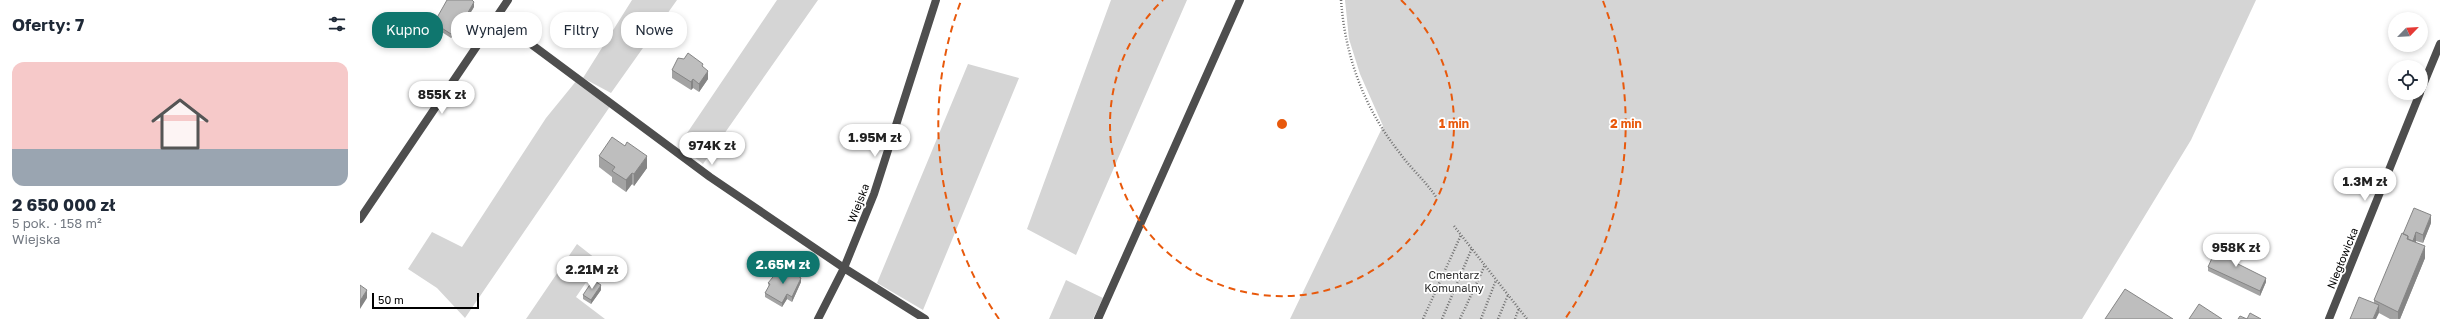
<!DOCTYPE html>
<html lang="pl">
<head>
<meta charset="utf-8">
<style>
  :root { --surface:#fff; --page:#f2f2f3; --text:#1f2937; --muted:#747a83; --line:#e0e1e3; --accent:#0f766e }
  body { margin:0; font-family:"Golos Text",sans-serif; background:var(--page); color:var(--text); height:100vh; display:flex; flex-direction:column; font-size:15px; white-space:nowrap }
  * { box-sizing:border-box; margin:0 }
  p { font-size:13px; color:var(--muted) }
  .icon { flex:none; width:22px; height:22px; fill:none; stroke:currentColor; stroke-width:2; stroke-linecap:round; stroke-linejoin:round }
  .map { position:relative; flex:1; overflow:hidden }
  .sheet { display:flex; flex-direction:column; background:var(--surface); width:360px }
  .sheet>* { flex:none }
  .guide { position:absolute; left:12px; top:12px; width:380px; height:36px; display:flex; gap:8px }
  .needle { width:26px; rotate:65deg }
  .buttons { position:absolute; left:2028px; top:12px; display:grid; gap:8px }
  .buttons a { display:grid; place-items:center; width:40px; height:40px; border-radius:50%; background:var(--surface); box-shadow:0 2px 6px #0003; font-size:20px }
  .scale { position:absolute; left:12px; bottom:10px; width:107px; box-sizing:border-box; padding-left:4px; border:2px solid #000; border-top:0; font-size:11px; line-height:14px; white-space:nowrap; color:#000; -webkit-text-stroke:3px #fff; paint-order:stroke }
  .price { position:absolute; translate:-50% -34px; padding:0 9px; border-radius:14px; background:#fff; color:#222; font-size:13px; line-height:26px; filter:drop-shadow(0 1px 2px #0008) }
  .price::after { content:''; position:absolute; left:50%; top:24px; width:12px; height:9px; margin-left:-6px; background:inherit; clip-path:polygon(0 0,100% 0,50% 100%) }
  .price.active { background:var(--accent); color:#fff }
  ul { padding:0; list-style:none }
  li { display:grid; align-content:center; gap:8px; height:212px; padding:0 12px }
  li+li { border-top:1px solid var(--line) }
  li span { display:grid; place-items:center; height:124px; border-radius:12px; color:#555 }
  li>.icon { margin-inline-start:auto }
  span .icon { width:72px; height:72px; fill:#fffc; stroke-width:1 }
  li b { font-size:17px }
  h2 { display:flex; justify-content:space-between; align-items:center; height:48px; padding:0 12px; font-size:17px }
  .pill { padding:0 14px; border-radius:16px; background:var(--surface); box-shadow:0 2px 6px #0003; font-size:14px; line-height:36px }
  .pill.active { background:var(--accent); color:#fff }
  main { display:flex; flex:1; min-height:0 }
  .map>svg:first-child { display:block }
</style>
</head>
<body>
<main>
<section class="sheet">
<h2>Oferty: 7<svg class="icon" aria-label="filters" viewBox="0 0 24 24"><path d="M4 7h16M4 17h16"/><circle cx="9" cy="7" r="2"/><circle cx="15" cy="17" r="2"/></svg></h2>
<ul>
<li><span style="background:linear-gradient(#f6c9c9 70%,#9aa5b1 0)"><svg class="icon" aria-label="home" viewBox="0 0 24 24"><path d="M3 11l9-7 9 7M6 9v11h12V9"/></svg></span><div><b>2 650 000 zł</b><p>5 pok. · 158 m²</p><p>Wiejska</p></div></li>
</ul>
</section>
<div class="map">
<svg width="2080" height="319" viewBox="0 0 2080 319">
  <rect width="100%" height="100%" fill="#fff"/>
  <path fill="#d5d5d5" d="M272 0H317L251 93 223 78Z
    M417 0H458L343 164 319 145Z
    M751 0H827L716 255 667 229Z
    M985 0H1896L1831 140 1722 319H930L1023 126 1000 74 989 39Z
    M608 64 659 78 563 310 517 283Z
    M217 80 251 105 105 318 77 288 48 269 72 232 102 247 186 118Z
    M217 244 240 262 216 297 245 319H166Z
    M706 280 743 298 733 319H689Z"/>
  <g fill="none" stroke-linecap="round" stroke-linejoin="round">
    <path stroke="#707070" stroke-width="2.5" stroke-dasharray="1 2" stroke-linecap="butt" d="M981 0C985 56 1004 108 1039 152 1050 168 1065 180 1076 197
      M1094 226 1167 319
      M1063 319 1101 235
      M1082 319 1112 248
      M1100 319 1125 265
      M1121 319 1136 280
      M1138 319 1148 295
      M1155 319 1159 308"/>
    <path stroke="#4e4e4e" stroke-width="8" d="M738 319 880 0"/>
    <path stroke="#4e4e4e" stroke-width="8" d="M136 18 350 177 484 268 565 319
      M0 219 148 0
      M458 319 484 268 514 194 576 0"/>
    <path stroke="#4e4e4e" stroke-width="8" d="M2061 90 2080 44
      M1969 319 2060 93"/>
  </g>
  <path fill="#a3a3a3" d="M114 7 103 25 101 24 91 38 74 27V23Z
    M343 68 348 79 339 92 333 88 331 90 312 78V70Z
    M239 156 287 168 274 186 272 184 266 192 252 182V177L239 167Z
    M2071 223 2063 243 2056 241V242L2065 258 2040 319H2030L2019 313 2014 303V300L2043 234Z
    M1882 255 1877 264 1906 282 1900 296 1848 271V267L1858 258Z
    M441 282 432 302 427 299 422 307 405 297V293L409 287 408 283Z
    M241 290 231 304 223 299V295Z"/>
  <path fill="#858585" d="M114 2V7L103 25V21Z
    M101 19V24L91 38V34Z
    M348 71V79L339 92V84Z
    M333 79V88L331 90V82Z
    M287 156V168L274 186V174Z
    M272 173V184L266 192V180Z
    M2071 215V223L2063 243V235Z
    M2056 232V241L2053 249V241Z
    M2065 246V258L2040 319H2038V312Z
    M1882 251V255L1876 268V263Z
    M441 278V282L432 302V297Z
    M1906 278V282L1900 296V291Z
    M241 285V290L231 304V300Z
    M7 290V298L0 309V301Z
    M427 294V299L422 307V303Z
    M2019 305V313L2016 319H2013Z"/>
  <path fill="#bebebe" stroke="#858585" d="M87 0H112L114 2 103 21 101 19 91 34 74 23Z
    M328 53 343 64 342 66 348 71 339 84 333 79 331 82 312 70 318 58 324 59Z
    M252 137 265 146 267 142 287 156 274 174 272 173 266 180 252 171 255 167 239 156Z
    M2054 208 2071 215 2063 235 2056 232 2053 241 2048 239V236L2043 234Z
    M2042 233 2048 236 2047 239 2065 246 2038 312 2014 300Z
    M1865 243 1882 251 1876 263 1906 278 1900 291 1848 267 1853 256 1858 258Z
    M422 266 441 278 432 297 427 294 422 303 405 293 410 284 408 283Z
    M233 280 241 285 231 300 223 295Z
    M0 285 7 290 0 301Z
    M1765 289 1813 319H1745Z
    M1999 297 2019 305 2013 319H1990Z
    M1839 304 1862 319H1829Z
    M1890 313 1901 319H1887Z
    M1880 316 1887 319H1878Z"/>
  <g fill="none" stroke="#e8590c" stroke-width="2" stroke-dasharray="7 5">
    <path d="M1041 0A172 172 0 1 1 803 0"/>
    <path d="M639 319A344 344 0 0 1 601 1M1243 1A344 344 0 0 1 1205 319"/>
  </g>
  <g text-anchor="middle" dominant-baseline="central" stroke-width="3.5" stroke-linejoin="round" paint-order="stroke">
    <g font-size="11" fill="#000" stroke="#fff">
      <text transform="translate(498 203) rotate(-69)">Wiejska</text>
      <text transform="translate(1982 258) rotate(-68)">Niegłowicka</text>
    </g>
    <g font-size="11" fill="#2c2c2c" stroke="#fff">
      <text x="1094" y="274">Cmentarz<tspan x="1094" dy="13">Komunalny</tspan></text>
    </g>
  </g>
  <circle cx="922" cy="124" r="6" fill="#e8590c" stroke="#fff" stroke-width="2"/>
  <g font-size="12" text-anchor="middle" font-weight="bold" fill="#e8590c" stroke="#fff" stroke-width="3.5" stroke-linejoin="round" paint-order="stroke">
    <text x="1094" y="128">1 min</text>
    <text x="1266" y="128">2 min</text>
  </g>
</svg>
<div class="buttons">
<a><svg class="needle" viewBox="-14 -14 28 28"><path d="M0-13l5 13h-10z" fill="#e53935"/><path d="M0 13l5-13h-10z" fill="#747a83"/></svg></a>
<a><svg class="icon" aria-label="locate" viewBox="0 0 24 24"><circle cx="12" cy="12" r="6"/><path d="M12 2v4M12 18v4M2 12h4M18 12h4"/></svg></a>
</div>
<div class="scale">50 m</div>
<b class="price" style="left:82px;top:115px">855K zł</b>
<b class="price" style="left:515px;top:158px">1.95M zł</b>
<b class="price" style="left:352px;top:166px">974K zł</b>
<b class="price" style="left:2005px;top:202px">1.3M zł</b>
<b class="price" style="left:1876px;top:268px">958K zł</b>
<b class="price active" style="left:423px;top:285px">2.65M zł</b>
<b class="price" style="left:232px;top:290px">2.21M zł</b>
<div class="guide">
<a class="pill active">Kupno</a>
<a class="pill">Wynajem</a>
<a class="pill">Filtry</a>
<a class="pill">Nowe</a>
</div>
</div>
</main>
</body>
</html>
